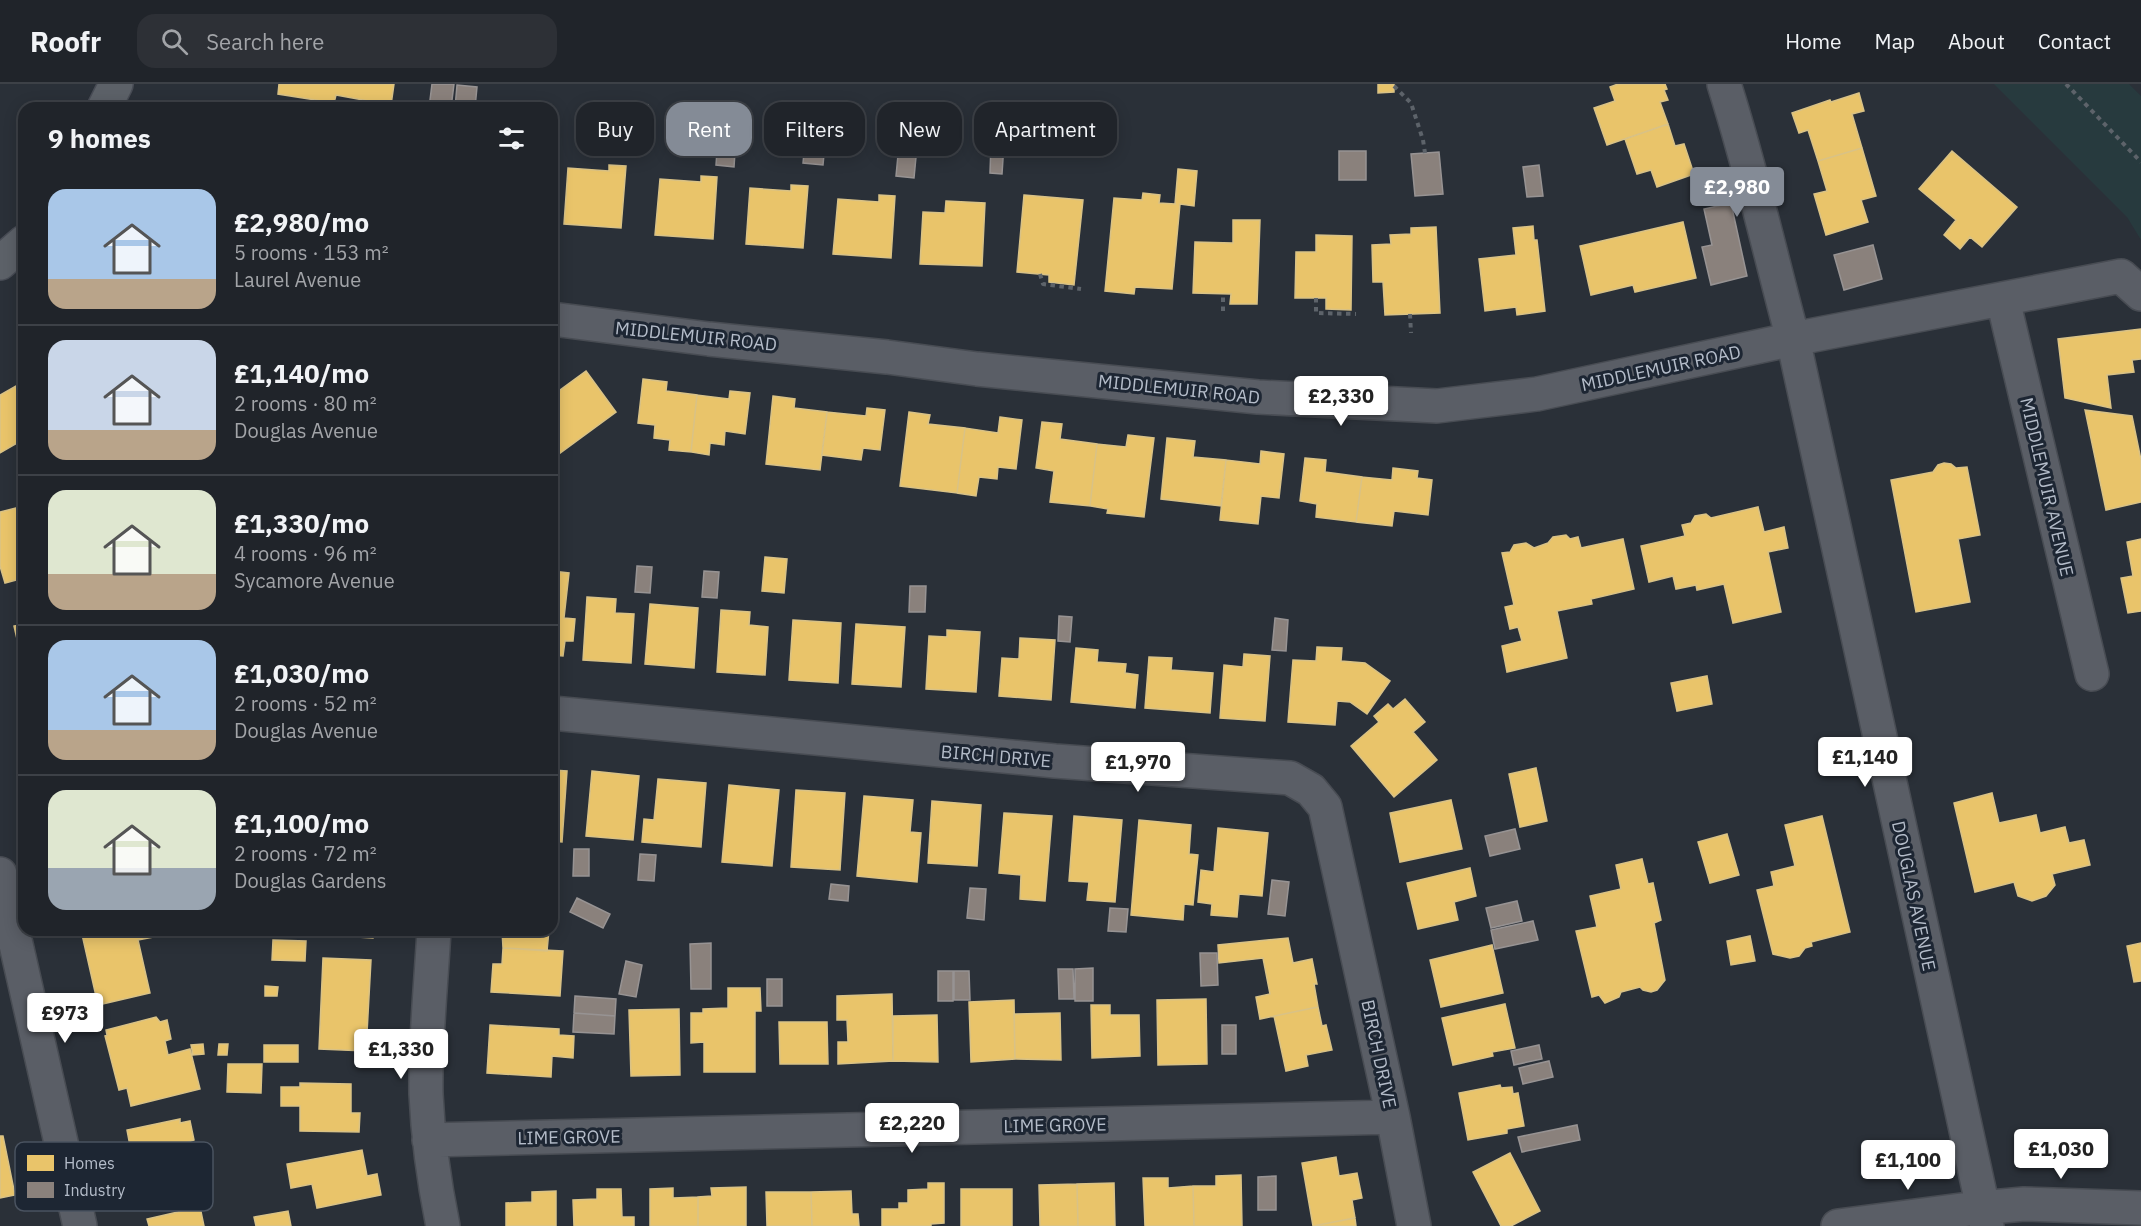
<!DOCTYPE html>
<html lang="en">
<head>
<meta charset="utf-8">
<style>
  :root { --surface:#20242a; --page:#2d3036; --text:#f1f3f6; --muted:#a2a4a8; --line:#3d4147; --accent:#848b96 }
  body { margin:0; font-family:"IBM Plex Sans",sans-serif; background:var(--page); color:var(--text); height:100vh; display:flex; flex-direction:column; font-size:22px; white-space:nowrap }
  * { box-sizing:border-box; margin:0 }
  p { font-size:20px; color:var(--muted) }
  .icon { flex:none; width:33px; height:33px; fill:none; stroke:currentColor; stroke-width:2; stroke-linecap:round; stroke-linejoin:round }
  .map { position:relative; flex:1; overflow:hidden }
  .sheet { position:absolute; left:18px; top:18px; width:540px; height:834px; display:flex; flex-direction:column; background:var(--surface); border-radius:18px; box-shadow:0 3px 15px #0003,0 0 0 2px var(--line) }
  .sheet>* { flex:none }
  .hud { position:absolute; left:576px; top:18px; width:570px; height:54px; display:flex; gap:12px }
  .price { position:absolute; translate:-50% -51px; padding:0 14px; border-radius:6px; background:#fff; color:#222; font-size:20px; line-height:39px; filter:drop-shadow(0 2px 3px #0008) }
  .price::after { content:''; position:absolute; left:50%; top:36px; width:18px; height:14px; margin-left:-9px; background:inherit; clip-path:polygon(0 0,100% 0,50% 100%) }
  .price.selected { background:var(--accent); color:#fff }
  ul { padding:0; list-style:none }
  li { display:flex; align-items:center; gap:18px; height:150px; padding:0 30px }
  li+li { border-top:2px solid var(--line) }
  li span { display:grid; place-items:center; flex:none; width:168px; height:120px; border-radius:18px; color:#555 }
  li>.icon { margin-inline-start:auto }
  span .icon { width:72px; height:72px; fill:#fffc; stroke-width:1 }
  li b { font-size:26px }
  h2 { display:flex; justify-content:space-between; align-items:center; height:72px; padding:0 30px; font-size:26px }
  .pill { padding:0 21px; border-radius:18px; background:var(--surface); box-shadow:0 3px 15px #0003,0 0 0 2px var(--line); font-size:21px; line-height:54px }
  .pill.selected { background:var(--accent); color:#fff }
  header { display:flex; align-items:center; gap:36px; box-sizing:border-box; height:84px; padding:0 30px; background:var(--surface); border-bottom:2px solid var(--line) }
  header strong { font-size:28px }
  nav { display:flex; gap:33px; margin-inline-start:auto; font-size:21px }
  .search { width:420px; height:54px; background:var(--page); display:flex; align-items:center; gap:15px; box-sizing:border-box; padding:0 21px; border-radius:18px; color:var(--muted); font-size:22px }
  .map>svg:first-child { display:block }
</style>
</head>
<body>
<header>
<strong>Roofr</strong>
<div class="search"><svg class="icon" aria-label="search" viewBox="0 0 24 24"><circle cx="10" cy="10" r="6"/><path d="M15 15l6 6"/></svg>Search here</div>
<nav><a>Home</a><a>Map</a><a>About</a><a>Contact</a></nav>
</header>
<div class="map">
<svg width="2141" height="1142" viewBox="0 0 2141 1142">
  <rect width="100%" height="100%" fill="#2a3038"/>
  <path fill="#273a3e" d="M1994 0H2129L2141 12V156L2127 133Z"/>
  <path fill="#e9c46a" stroke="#d9c286" stroke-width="1.5" d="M279 0H394L391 21 336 11 334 19 278 10Z
    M1378 0H1394V8L1378 9Z
    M1618 0H1665L1667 5 1664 6 1668 16 1660 18 1668 40 1607 61 1594 24 1615 17 1610 3Z
    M1859 9 1864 27 1852 30 1862 64 1818 77 1808 46 1799 49 1792 29 1830 16 1831 18Z
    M1668 40 1675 62 1684 60 1694 90 1657 103 1651 86 1637 90 1625 55Z
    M1862 64 1876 112 1861 116 1868 138 1826 151 1814 110 1827 107 1818 77Z
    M1952 67 2017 123 1982 163 1970 153 1960 165 1944 151 1956 136 1919 105Z
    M609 81 626 82 621 144 564 140 568 84 609 87Z
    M1178 85 1197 87 1194 122 1180 120 1172 205 1135 203 1134 210 1105 207 1114 114 1142 116 1143 109 1160 111 1159 119 1175 120Z
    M701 92 717 93 713 155 655 151 660 95 701 98Z
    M791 101 808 102 803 164 746 160 750 104 791 107Z
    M879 111 895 112 891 174 833 170 838 115 879 118Z
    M1024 111 1083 116 1074 201 1049 198V191L1017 188Z
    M946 117 985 119 982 182 920 180 923 128 945 129Z
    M1233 136H1260L1257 220H1230L1231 210 1193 209 1195 158 1233 159Z
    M1683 138 1696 194 1635 208 1633 201 1591 211 1580 162Z
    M1533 142 1534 156H1537L1545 227 1517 231 1516 223 1485 227 1479 175 1516 171 1513 144Z
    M1436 143 1440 229 1385 231 1383 198H1373L1372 161 1391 160 1390 151 1411 150V144Z
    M1316 151 1352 152 1351 226 1326 225V214H1295L1296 168H1316Z
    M2141 245V275L2132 276 2134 288 2107 291 2111 324 2065 314 2058 255Z
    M586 287 616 328 552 375V312Z
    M643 295 667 298 666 307 697 311 691 368 669 366 670 356 654 354 655 341 638 339Z
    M16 302 24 315V355L0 369V311Z
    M730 307 750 309 745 350 725 347 724 361 710 359 709 371 691 368 697 311 729 315Z
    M773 312 795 315 794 324 827 328 820 386 766 380Z
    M867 324 885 326 880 366 863 364 861 376 822 371 827 328 866 332Z
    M2085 326 2132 332 2141 376V418L2106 426Z
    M909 328 930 331 928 340 965 344 957 409 900 402Z
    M1000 333 1022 336 1016 385 998 383 997 395 979 393 976 412 957 409 965 344 998 349Z
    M1042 338 1062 340 1060 355 1097 360 1090 422 1050 418 1054 387 1036 384Z
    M1128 351 1154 354 1144 433 1107 429 1108 425 1090 422 1097 360 1126 363Z
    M1167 354 1195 357 1193 373 1226 376 1221 422 1161 415Z
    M1261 367 1284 370 1279 414 1261 412 1258 440 1220 436 1226 376 1260 380Z
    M1305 374 1326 376 1325 388 1362 393 1356 438 1316 433 1317 420 1300 417Z
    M1944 379 1951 380 1956 384 1967 383 1980 451 1958 455 1970 518 1916 528 1891 396 1933 388 1938 381Z
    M1393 384 1418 387 1417 394 1432 396 1428 431 1394 427 1392 442 1356 438 1362 393 1392 396Z
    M24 422V494L5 499 0 482V428Z
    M1758 423 1764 448 1784 443 1788 464 1768 468 1781 528 1733 539 1724 500 1697 506 1696 501 1676 505 1673 492 1649 498 1641 462 1685 452 1682 441 1691 439 1695 432 1706 430 1711 434Z
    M1566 451 1570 455 1578 453 1581 464 1623 455 1634 505 1591 515 1592 520 1557 527 1567 574 1507 588 1502 562 1522 557 1518 543 1510 545 1505 523 1514 521 1502 469 1510 468 1514 461 1526 459 1534 464 1548 459 1553 453Z
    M2141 455V527L2128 529 2121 494 2133 492 2127 458Z
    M765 473 787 475 784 509 762 507Z
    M552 487 569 489 564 534 575 535 573 557H565L563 572 552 571Z
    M587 513 616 515 615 529 634 530 631 579 583 576Z
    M650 520 698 524 694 584 645 580Z
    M721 526 750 528 749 541 768 543 765 591 717 588Z
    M793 536 841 539 838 599 789 596Z
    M24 540V585L14 542Z
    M856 540 905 543 901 603 852 600Z
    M947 546 980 548 976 608 926 605 929 552 947 553Z
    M1020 554 1055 556 1051 616 999 612 1002 574 1019 575Z
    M1317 563 1342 564 1341 577 1365 579 1390 597 1367 630 1350 618 1337 617 1335 641 1288 638 1293 576 1316 577Z
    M1076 564 1098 566 1097 578 1126 580 1125 589 1138 591 1135 624 1071 618Z
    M1244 570 1270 572 1265 637 1220 634 1224 581 1243 583Z
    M1149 573 1172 574 1171 586 1213 589 1210 629 1145 624Z
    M1707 592 1712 620 1677 627 1671 599Z
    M1405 615 1425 638 1413 648 1437 676 1394 713 1351 662 1379 638 1374 632 1388 620 1393 625Z
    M1536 684 1547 737 1520 743 1509 690Z
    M552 686 567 687 562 758 552 757Z
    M592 687 639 692 633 756 586 752Z
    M658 695 706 699 701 763 642 758 644 735 654 736Z
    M729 701 779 706 772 782 722 778Z
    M796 706 845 709 840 786 791 783Z
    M1992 709 1999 739 2036 731 2040 749 2065 743 2069 759 2084 756 2090 781 2052 790 2055 801 2046 812 2032 817 2018 812 2014 798 1975 808 1954 719Z
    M864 712 913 716 910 748 921 749 917 798 857 792Z
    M1451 716 1462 765 1400 778 1390 729Z
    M932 717 981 721 977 782 928 779Z
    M1004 729 1052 732 1045 817 1020 815 1021 791 999 789Z
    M1074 732 1122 736 1115 818 1087 816 1089 798 1069 797Z
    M1822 732 1850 848 1811 858 1812 862 1805 864 1799 872 1790 874 1773 870 1757 806 1774 802 1771 788 1795 782 1785 741Z
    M1139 736 1191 741 1189 770 1198 771 1193 821 1184 820 1183 836 1131 831Z
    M1218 744 1268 749 1262 812 1239 810 1237 833 1211 831 1212 820 1198 818 1201 786 1214 788Z
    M1727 750 1739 791 1710 799 1698 758Z
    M1642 775 1648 800 1653 799 1661 836 1654 839 1665 896 1657 906 1651 908 1643 906 1640 903 1621 908 1619 913 1605 919 1599 911 1592 913 1576 847 1597 843 1590 812 1621 805 1616 781Z
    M1470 784 1476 812 1454 818 1458 836 1418 845 1407 799Z
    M81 846H152L154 853 138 856 150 909 98 921Z
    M305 846H374L373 854 305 850Z
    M502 846H549L547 867 503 864Z
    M1750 852 1755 877 1731 881 1727 857Z
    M1288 854 1293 879 1312 875 1317 900H1314L1318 923 1260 935 1256 913 1270 910 1263 874 1219 879 1218 861Z
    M273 856 306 857 305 877 272 876Z
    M2141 859V897L2134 898 2127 862Z
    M1492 861 1503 909 1441 923 1430 876Z
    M503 864 563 867 560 912 491 908 493 880H502Z
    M323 874 371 876 366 967 319 965Z
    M265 902 278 903 277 912H265Z
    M728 904H760L761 927H755V988H704V958L691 959V929H703V925L728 924Z
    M892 910 893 977 838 980V958H848L847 936H837V912Z
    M1206 915 1207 980 1158 981 1157 916Z
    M1014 916 1015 975 971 978 969 918Z
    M1505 920 1515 964 1492 968 1493 972 1453 981 1442 934Z
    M1091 921H1110V931H1139L1140 972 1092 974Z
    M1318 923 1322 942 1326 941 1332 966 1306 971 1308 982 1286 987 1274 932Z
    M679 925 680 991 631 992 629 926Z
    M1060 929 1061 976 1015 975 1014 930Z
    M937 931 938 978 893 977V932Z
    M156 933 160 938 167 936 171 955 165 957 168 971 190 965 200 1005 131 1022 127 1004 119 1006 105 952 107 951 106 946Z
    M779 938H827L828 980H780Z
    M490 941 559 945V951L574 952 573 974 552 972 551 993 487 989Z
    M203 960 204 970 193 971 191 961Z
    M219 960H228L227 971H218Z
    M264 961H298V978H264Z
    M228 980H262L261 1009 227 1008Z
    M300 999 351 1000V1029H360L359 1048 300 1047V1022H281V1003H300Z
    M1500 1001 1501 1004 1512 1003 1513 1010 1518 1009 1524 1042 1507 1045V1049L1468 1056 1459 1009Z
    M180 1035V1039L190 1037 194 1056 188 1058 192 1074 188 1075 192 1096 142 1106 141 1099H137L127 1046Z
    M0 1052H3L15 1111 0 1114Z
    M362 1066 367 1092 377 1090 381 1111 317 1124 312 1100 291 1104 287 1080Z
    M1510 1069 1540 1127 1511 1142H1501L1473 1088Z
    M1336 1073 1339 1092 1357 1089 1362 1114 1352 1116 1355 1134 1313 1142 1302 1079Z
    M1241 1091 1242 1142H1194L1193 1102H1216V1092Z
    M1143 1094H1168V1104L1193 1102 1194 1142H1145Z
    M928 1099H944V1139L931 1140V1142H882V1125H899V1119H908V1106L928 1105Z
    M1114 1099 1115 1142H1078L1077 1100Z
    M1077 1100 1078 1142H1040L1039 1101Z
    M746 1103V1142H698V1113L712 1112 711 1104Z
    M673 1104V1114L698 1113V1142H650V1105Z
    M597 1105H621L622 1133H634V1142H574L573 1116 597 1115Z
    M961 1105H1012V1142H961Z
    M556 1107V1142H506V1119L532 1118V1108Z
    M851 1107 852 1130H858L859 1142H812L811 1108Z
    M766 1108H811L812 1142H767Z
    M200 1123 204 1142H149L147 1135Z
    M288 1127 291 1142H256L254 1133Z
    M1355 1134 1356 1142H1313Z"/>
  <path fill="#8a817c" stroke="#979393" stroke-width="1.5" d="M432 0H454L451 24H429Z
    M457 1 477 3 475 24H455Z
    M632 20 648 21 645 51 630 50Z
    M808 27 828 28 823 81 803 79Z
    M901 40 919 42 914 94 896 92Z
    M718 53 736 54 734 83 716 81Z
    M991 60H1004L1002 90 990 89Z
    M1339 67H1366V96H1339Z
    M1439 68 1443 110 1415 112 1411 70Z
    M1539 81 1543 112 1527 113 1523 83Z
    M1731 119 1747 192 1711 201 1702 163 1712 161 1704 125Z
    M1873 161 1882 195 1844 206 1834 171Z
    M637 482 652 483 650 509 635 508Z
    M704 487 719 488 717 514 702 513Z
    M910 502H926L925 528H909Z
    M1059 532 1072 533 1070 558 1058 557Z
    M1275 534 1288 536 1286 567 1272 566Z
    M1515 745 1520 765 1490 772 1485 752Z
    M574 765H589V792H573Z
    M640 770 656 771 654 797 638 796Z
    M1272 796 1289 798 1285 832 1268 830Z
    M831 800 849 802 848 817 829 815Z
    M970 804 986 805 984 836 967 834Z
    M577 814 610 830 603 844 570 828Z
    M1517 817 1522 837 1491 844 1486 824Z
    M1110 824 1128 825 1126 848 1108 847Z
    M1533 837 1538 856 1495 865 1491 846Z
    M711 859V905H691L690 860Z
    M1200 869H1217L1218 901 1201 902Z
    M626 877 642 881 636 913 619 910Z
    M1093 884V917H1075V885Z
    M1058 885H1073L1074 915H1059Z
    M938 887H953V917H938Z
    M954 887H969L970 916H954Z
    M767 895H782V922H767Z
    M575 912 616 915 615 932 574 929Z
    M574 929 615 932 614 950 573 948Z
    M1222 941H1236V970H1222Z
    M1539 961 1542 975 1514 981 1511 967Z
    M1549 977 1553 993 1523 1000 1519 984Z
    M1577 1041 1580 1056 1522 1068 1518 1053Z
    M1276 1092V1126H1258V1093Z"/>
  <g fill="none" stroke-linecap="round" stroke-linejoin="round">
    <g stroke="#484c53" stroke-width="36">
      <path id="minor" d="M1724 0C1751 84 1770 170 1793 255L1987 1142
        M2003 216 2092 590
        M552 235 709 255 887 273 977 285 1258 313 1437 322 1537 310 1793 255 2121 192 2141 210
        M552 629 1055 677 1290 694 1311 706 1325 723 1393 1033 1414 1142
        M0 790 80 1142
        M434 846C431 901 425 956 426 1010 428 1055 434 1098 443 1142
        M429 1056 1393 1033
        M1838 1142 1969 1125 2024 1120 2141 1124"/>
    </g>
    <g stroke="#484c55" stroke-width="36">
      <path id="major" d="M104 24 116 0
        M0 179 24 158"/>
    </g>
    <path stroke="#5d636a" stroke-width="4" stroke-dasharray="4.5 4.5" stroke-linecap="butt" d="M2066 0 2141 78
      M1394 2 1411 19 1423 56 1425 69
      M1040 190 1043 200 1081 205
      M1316 214V229L1356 230
      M1223 227V210
      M1410 230 1411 249"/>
    <use href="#minor" stroke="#5a5e66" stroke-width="33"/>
    <use href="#major" stroke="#5c6168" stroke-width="33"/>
  </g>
  <g text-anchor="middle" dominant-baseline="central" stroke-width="6" stroke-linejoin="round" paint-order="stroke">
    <g font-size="18" fill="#b4bcc9" stroke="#1d2633">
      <text transform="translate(696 252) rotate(6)">MIDDLEMUIR ROAD</text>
      <text transform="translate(1661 284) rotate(-12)">MIDDLEMUIR ROAD</text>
      <text transform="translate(1179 305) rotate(6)">MIDDLEMUIR ROAD</text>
      <text transform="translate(2047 403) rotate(77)">MIDDLEMUIR AVENUE</text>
      <text transform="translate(996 672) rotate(5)">BIRCH DRIVE</text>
      <text transform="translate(1914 812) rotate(78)">DOUGLAS AVENUE</text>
      <text transform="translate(1379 970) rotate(78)">BIRCH DRIVE</text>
      <text transform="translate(1055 1041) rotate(-1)">LIME GROVE</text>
      <text transform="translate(569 1053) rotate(-1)">LIME GROVE</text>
    </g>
  </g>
  <rect x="15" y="1058" width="198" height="69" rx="9" fill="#1d2633" stroke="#4a5360" stroke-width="1.5"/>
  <rect x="27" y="1071" width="27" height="16" fill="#e9c46a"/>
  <rect x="27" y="1098" width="27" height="16" fill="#8a817c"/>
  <g font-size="16" fill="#b4bcc9">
    <text x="64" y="1085">Homes</text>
    <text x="64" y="1112">Industry</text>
  </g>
</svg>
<b class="price selected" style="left:1737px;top:134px">£2,980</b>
<b class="price" style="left:1341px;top:343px">£2,330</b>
<b class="price" style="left:1865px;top:704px">£1,140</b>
<b class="price" style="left:1138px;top:709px">£1,970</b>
<b class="price" style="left:65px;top:960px">£973</b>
<b class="price" style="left:401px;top:996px">£1,330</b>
<b class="price" style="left:912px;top:1070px">£2,220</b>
<b class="price" style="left:2061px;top:1096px">£1,030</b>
<b class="price" style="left:1908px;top:1107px">£1,100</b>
<div class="hud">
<a class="pill">Buy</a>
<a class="pill selected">Rent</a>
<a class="pill">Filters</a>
<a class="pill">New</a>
<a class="pill">Apartment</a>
</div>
<section class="sheet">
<h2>9 homes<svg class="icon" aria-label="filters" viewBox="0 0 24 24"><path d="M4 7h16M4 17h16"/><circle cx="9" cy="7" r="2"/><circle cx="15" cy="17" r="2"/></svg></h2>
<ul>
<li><span style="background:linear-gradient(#a9c7e8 75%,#b9a48a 0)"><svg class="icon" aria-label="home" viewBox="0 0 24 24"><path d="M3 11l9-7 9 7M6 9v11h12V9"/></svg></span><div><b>£2,980/mo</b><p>5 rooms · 153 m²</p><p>Laurel Avenue</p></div></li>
<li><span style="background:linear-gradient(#c9d6e8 75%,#b9a48a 0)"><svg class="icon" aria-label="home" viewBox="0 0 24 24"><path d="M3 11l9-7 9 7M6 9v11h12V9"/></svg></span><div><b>£1,140/mo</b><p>2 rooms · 80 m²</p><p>Douglas Avenue</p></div></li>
<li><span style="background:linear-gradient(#dfe7d0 70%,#b9a48a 0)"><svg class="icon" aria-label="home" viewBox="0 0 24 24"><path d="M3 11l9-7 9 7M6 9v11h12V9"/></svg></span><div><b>£1,330/mo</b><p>4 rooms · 96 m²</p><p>Sycamore Avenue</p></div></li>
<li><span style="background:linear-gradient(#a9c7e8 75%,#b9a48a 0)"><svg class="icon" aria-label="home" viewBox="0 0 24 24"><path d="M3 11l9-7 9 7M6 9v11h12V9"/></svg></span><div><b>£1,030/mo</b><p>2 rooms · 52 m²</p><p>Douglas Avenue</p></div></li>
<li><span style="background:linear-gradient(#dfe7d0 65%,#9aa5b1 0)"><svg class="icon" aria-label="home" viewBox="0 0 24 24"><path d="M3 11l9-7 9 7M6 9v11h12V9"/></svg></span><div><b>£1,100/mo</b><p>2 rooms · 72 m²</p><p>Douglas Gardens</p></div></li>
</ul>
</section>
</div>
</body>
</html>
